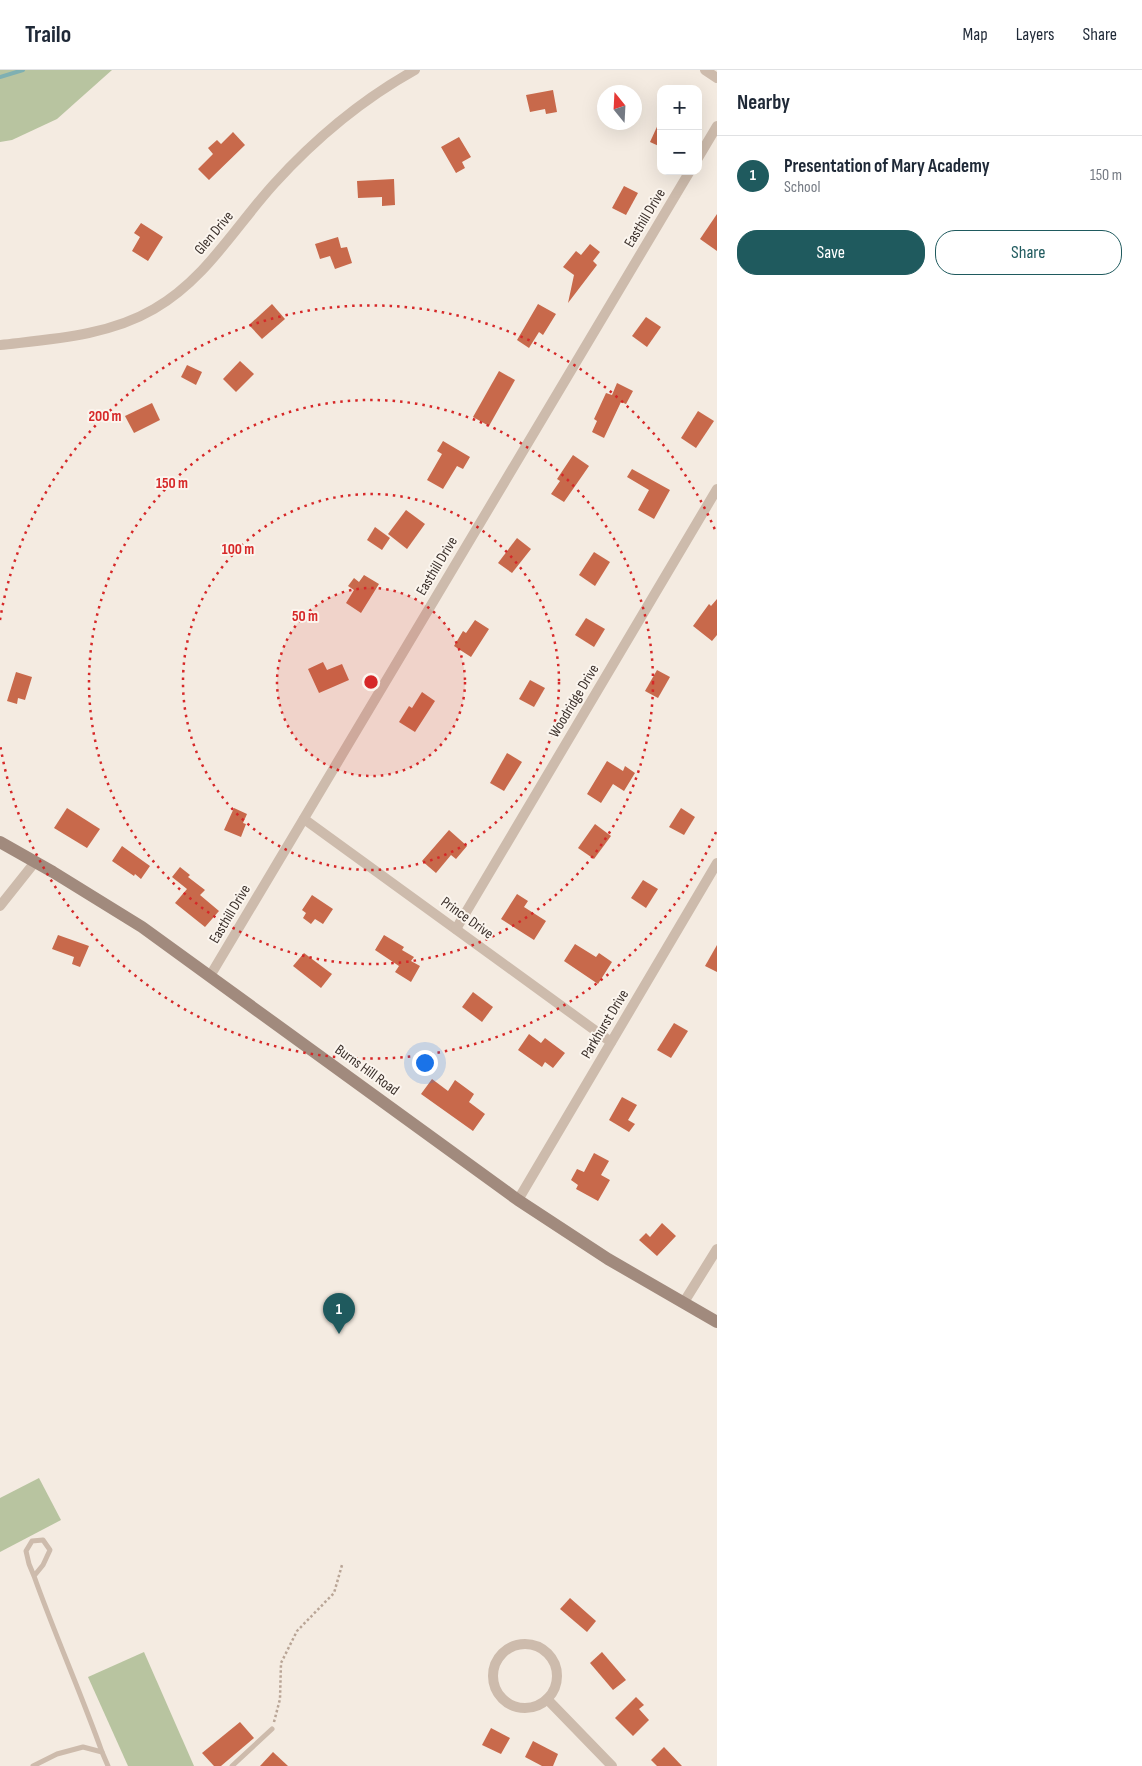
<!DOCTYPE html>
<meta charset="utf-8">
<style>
body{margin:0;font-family:"Sofia Sans Condensed",sans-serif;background:#f2f2f3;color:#1f2937}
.controls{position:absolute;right:15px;top:15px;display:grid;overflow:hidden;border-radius:10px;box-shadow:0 5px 20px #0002}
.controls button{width:45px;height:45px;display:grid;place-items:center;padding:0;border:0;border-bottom:1px solid #e0e1e3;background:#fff;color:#1f2937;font:25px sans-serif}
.compass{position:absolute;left:597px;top:15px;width:45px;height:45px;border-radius:50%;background:#fff;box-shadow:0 5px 20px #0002;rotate:342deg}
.you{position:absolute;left:424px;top:992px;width:18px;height:18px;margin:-12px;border:4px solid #fff;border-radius:50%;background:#1a73e8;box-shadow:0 0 0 8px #1a73e833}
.badge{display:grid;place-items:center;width:32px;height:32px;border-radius:50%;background:#1f5a5e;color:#fff;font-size:16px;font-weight:700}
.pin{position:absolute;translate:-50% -41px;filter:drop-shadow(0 1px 2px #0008)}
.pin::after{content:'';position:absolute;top:26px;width:18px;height:15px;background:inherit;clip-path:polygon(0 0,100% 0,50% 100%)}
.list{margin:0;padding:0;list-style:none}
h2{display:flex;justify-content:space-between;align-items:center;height:65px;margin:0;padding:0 20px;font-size:21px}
h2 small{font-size:16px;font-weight:400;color:#747a83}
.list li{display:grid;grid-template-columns:32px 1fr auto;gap:15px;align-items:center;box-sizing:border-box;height:80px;padding:0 20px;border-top:1px solid #e0e1e3}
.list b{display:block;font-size:19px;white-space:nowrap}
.list p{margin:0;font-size:16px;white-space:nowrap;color:#747a83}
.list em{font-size:16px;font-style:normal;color:#747a83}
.actions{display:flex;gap:10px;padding:15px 20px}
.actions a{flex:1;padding:11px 0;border:1px solid #1f5a5e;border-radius:20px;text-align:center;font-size:18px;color:#1f5a5e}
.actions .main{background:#1f5a5e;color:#fff}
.map{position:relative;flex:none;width:717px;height:1696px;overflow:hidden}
header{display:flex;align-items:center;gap:30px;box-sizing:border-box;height:70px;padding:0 25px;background:#fff;border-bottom:1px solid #e0e1e3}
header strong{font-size:24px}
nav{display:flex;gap:28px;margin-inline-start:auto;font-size:18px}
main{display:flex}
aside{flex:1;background:#fff}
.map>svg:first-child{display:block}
.green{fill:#b8c4a0}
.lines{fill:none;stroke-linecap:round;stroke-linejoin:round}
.stream{stroke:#7fb0b2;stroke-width:4}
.building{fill:#c8694b}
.path{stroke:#b9a596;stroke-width:2.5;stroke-dasharray:2.5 2.5;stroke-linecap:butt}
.lane{stroke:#cdbbac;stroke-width:5}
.street{stroke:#cdbbac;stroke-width:10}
.secondary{stroke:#a18a7d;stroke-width:12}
.ring{fill:none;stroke:#d62828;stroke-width:2.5;stroke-dasharray:2.5 5}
.labels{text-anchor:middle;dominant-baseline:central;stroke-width:4;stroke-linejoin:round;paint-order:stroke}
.street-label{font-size:15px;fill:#3b302b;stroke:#fbf5ee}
.centre{fill:#d62828;stroke:#fbf5ee;stroke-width:2.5}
.ring-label{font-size:15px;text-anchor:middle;font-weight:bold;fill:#d62828;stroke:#fbf5ee;stroke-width:4;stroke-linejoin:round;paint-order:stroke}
</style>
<header>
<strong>Trailo</strong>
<nav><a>Map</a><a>Layers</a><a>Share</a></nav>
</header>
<main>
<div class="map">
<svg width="717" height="1696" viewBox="0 0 717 1696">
<rect width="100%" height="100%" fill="#f4ebe1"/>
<g class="green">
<path d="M0,0H112L57,49L12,70L0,72Z"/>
<path d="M39,1408L61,1450L0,1482V1428Z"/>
<path d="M144,1582L194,1696H128L88,1607Z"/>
</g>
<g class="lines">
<path class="stream" d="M0,7L23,0"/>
</g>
<g class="building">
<path d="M553,20L557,42L546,44L545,39L530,42L526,25Z"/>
<path d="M661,48V77L650,72Z"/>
<path d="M233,62L245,75L209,110L198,99L213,84L208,78L217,70L221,74Z"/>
<path d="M459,67L471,87L462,92L465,98L456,103L441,77Z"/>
<path d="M394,109L395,135L382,136V127L358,128L357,111Z"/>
<path d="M624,116L638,123L626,145L612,138Z"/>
<path d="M717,144V181L700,169Z"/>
<path d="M141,153L163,167L148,191L132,181L140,167L134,163Z"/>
<path d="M338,167L341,178L347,177L352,193L335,199L330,186L320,189L315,174Z"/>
<path d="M590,174L600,182L593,191L597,195L568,233L574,205L563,197L576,181L581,185Z"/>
<path d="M272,234L285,249L262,269L249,255Z"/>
<path d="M538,234L556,244L543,265L539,262L529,278L517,270Z"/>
<path d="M646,247L661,257L647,277L632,266Z"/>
<path d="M240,291L254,304L236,322L223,309Z"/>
<path d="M187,295L202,302L196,315L181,307Z"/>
<path d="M499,301L515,310L489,356L473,347Z"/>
<path d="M617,313L633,321L626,334L621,332L604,368L592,362L597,351L594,349L606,323L612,325Z"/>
<path d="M152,333L160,350L134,363L125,346Z"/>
<path d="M698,341L714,351L696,378L681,368Z"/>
<path d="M443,371L470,387L463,399L457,396L443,419L427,410L442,384L437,381Z"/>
<path d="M573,385L589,396L564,432L551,424L560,411L557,409Z"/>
<path d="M632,399L670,420L654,449L638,440L649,420L627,407Z"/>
<path d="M406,440L425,454L407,479L388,464Z"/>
<path d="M375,457L390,468L382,480L367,470Z"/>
<path d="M517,468L531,479L512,503L498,493Z"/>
<path d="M594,482L610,492L595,516L579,505Z"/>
<path d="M364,505L379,514L361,543L346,533L354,520L348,516L354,508L359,512Z"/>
<path d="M717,529V565L712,571L693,556L709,534L711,536Z"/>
<path d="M586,548L605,559L594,577L575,565Z"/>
<path d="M475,550L489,559L471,587L454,576L463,561L466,563Z"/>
<path d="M323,592L327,600L342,594L349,610L319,623L308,599Z"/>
<path d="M657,600L670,607L658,628L645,621Z"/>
<path d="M16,602L32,607L25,630L18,628L17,634L7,631Z"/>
<path d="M530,610L545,618L534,637L519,629Z"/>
<path d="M422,622L435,631L415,662L399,652L409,636L412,638Z"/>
<path d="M507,683L522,692L504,721L490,713Z"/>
<path d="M607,691L623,701L625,696L635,703L624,721L613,714L601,733L587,724Z"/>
<path d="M67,738L100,759L87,778L54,758Z"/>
<path d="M234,738L247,744L243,753L246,754L241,767L224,760Z"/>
<path d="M681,738L695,747L684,765L669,757Z"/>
<path d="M595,754L611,766L594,789L578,778Z"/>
<path d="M449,760L467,776L456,789L451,785L436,803L422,791Z"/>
<path d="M122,776L150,796L141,809L135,804L134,806L112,791Z"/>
<path d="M180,797L190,805L188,807L205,820L200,825L219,841L205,857L175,833L187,819L172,807Z"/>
<path d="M643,810L658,819L646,838L631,828Z"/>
<path d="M517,824L528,831L524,837L546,851L534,870L501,849Z"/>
<path d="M312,825L333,839L323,854L315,849L311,854L303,848L306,843L302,840Z"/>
<path d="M58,865L89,876L80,897L72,894L74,887L52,879Z"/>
<path d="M384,865L404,877L402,880L414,887L411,891L420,896L411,912L395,902L399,896L375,880Z"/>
<path d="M575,874L596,887L599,883L612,892L598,914L564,891Z"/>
<path d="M717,875V902L705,896Z"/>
<path d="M304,883L332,904L321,918L293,896Z"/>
<path d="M473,922L493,937L482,952L462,937Z"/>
<path d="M674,953L688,961L671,988L657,980Z"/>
<path d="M529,964L541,973L545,968L565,983L553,998L545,992L542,997L518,980Z"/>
<path d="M432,1009L448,1021L455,1010L474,1024L469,1032L485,1044L473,1061L421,1024Z"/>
<path d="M622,1027L637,1035L628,1050L635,1054L629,1062L609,1050Z"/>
<path d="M594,1083L609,1091L601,1105L610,1110L598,1131L576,1119L578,1115L571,1110L577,1099L584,1102Z"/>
<path d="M662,1153L676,1166L657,1186L639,1170L646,1163L650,1167Z"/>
<path d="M570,1528L596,1551L587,1562L560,1539Z"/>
<path d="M602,1582L626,1610L613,1620L590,1593Z"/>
<path d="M636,1627L644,1635L639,1639L649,1650L633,1666L615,1648Z"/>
<path d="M240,1652L254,1668L221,1696H214L202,1683Z"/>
<path d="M491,1658L510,1668L501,1684L482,1675Z"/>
<path d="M533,1671L558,1684L553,1696H542L525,1687Z"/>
<path d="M664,1677L682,1696H657L651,1690Z"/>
<path d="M273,1682L288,1696H260Z"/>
</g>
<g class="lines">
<path class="path" d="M274,1652L280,1629L281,1593L297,1561L334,1523L342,1495"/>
<g class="lane">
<path d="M34,1506L29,1494L26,1481L32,1471L43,1470L50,1480L43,1495L34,1506C55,1565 81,1623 102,1682"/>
<path d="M33,1696L57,1684L83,1677L102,1682L108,1696"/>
<path d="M232,1696L272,1659"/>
</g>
<g class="street">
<path d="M705,0L717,8"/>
<path d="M698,88L717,56"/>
<path d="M0,275C52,269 108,266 154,239C206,209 235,157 274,114C314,70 363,29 415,0"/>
<path d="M304,749L611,972"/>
<path d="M0,836L35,792"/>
<path d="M456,859L717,419"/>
<path d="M210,906L690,101"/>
<path d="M518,1130L717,793"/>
<path d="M684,1232L717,1179"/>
<circle cx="525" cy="1606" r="32"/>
<path d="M547,1629L612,1696"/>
</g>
<path class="secondary" d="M0,772L53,802L142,857L518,1130L608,1189L717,1252"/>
</g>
<circle cx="371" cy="612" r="94" fill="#d62828" fill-opacity=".12"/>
<g class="ring">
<circle cx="371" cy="612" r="94"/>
<circle cx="371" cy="612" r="188"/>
<circle cx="371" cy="612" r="282"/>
<path d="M716 762A376 376 0 0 1 0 674M0 550A376 376 0 0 1 716 462"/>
</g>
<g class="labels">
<g class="street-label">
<text transform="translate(645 148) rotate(-59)">Easthill Drive</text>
<text transform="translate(214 163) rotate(-50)">Glen Drive</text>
<text transform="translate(437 496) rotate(-59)">Easthill Drive</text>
<text transform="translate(574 631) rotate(-59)">Woodridge Drive</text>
<text transform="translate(230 844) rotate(-59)">Easthill Drive</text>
<text transform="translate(467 848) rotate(36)">Prince Drive</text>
<text transform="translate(605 954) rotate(-59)">Parkhurst Drive</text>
<text transform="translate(367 1000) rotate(36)">Burns Hill Road</text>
</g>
</g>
<circle cx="371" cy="612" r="8" class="centre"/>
<g class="ring-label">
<text x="105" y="351">200 m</text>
<text x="172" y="418">150 m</text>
<text x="238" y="484">100 m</text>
<text x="305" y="551">50 m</text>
</g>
</svg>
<div class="controls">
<button>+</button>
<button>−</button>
</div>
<svg class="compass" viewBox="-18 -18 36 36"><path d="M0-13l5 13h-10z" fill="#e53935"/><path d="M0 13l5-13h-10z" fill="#747a83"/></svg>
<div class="you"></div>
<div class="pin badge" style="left:339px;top:1264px">1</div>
</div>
<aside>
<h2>Nearby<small></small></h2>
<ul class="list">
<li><span class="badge">1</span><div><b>Presentation of Mary Academy</b><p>School</p></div><em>150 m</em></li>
</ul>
<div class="actions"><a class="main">Save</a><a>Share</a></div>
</aside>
</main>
